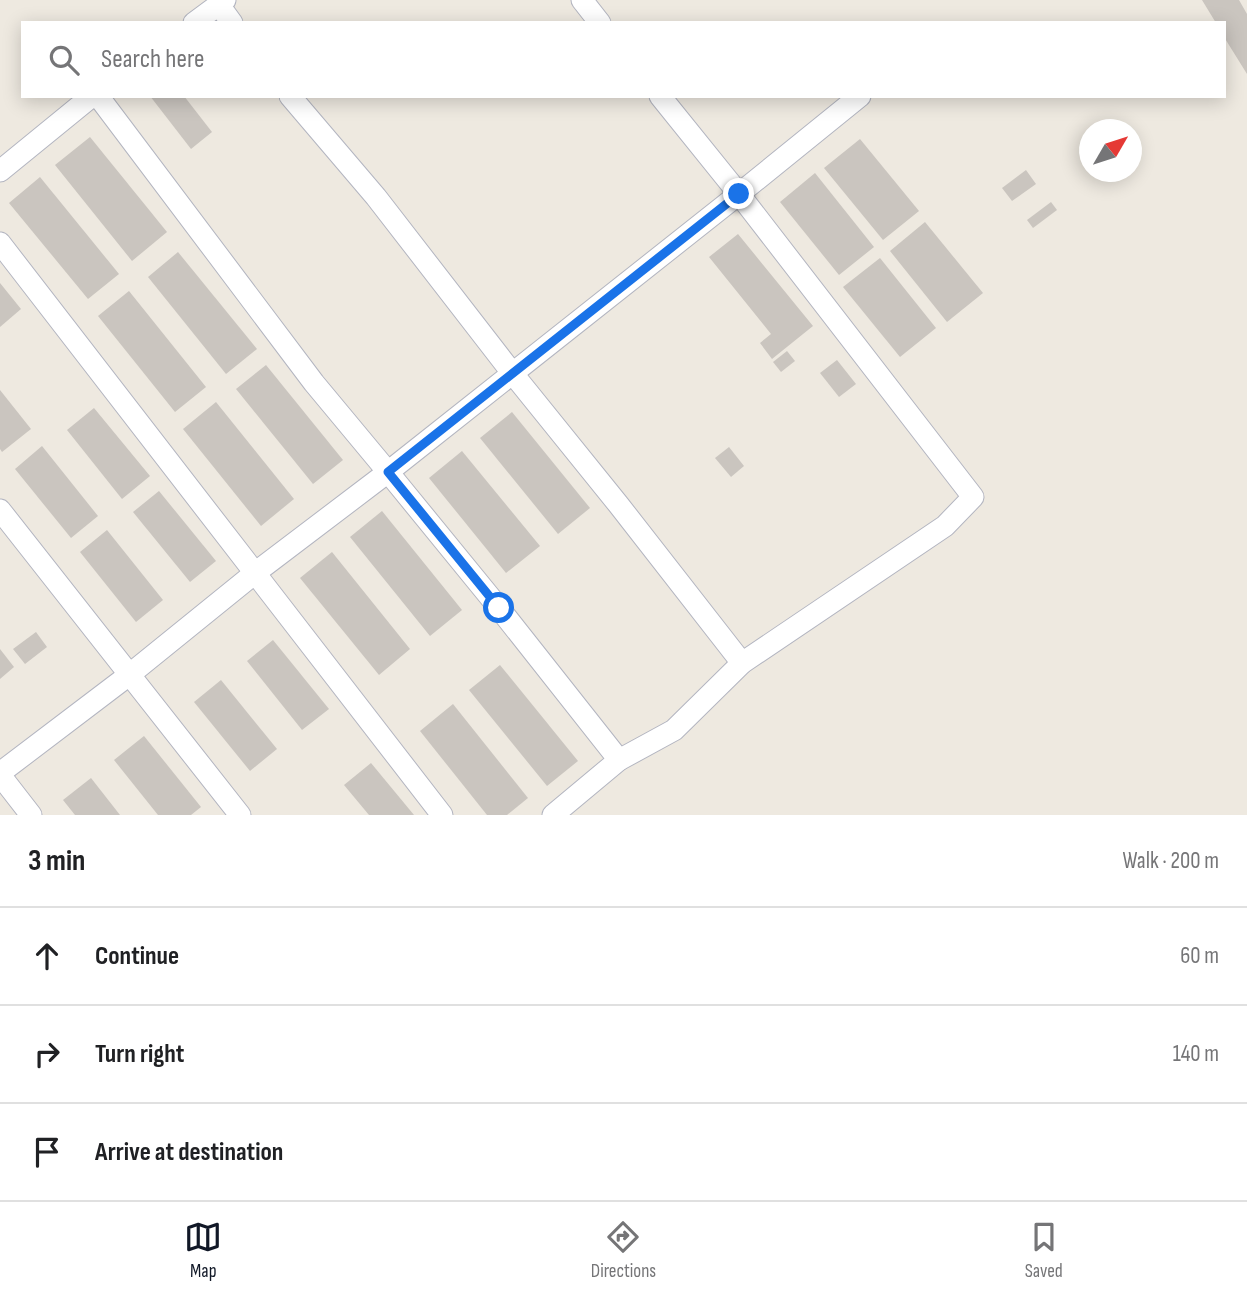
<!DOCTYPE html>
<meta charset="utf-8">
<style>
body{margin:0;font-family:"Sofia Sans Condensed",sans-serif;background:#f2f2f2;color:#202124}
.compass{position:absolute;left:1079px;top:119px;width:63px;height:63px;border-radius:50%;background:#fff;box-shadow:0 4px 18px #0003;rotate:51deg}
.stop{position:absolute;width:21px;height:21px;margin:-16px;border:5px solid #1a73e8;border-radius:50%;background:#fff}
.stop.end{background:#1a73e8;border-color:#fff;box-shadow:0 2px 7px #0008}
.list{margin:0;padding:0;list-style:none}
h2{display:flex;justify-content:space-between;align-items:center;height:91px;margin:0;padding:0 28px;font-size:30px}
h2 small{font-size:23px;font-weight:400;color:#757577}
.list li{display:grid;grid-template-columns:46px 1fr auto;gap:21px;align-items:center;box-sizing:border-box;height:98px;padding:0 28px;border-top:2px solid #e0e0e0}
.list b{display:block;font-size:26px;white-space:nowrap}
.list em{font-size:23px;font-style:normal;color:#757577}
.icon{flex:none;width:38px;height:38px;fill:none;stroke:currentColor;stroke-width:2;stroke-linecap:round;stroke-linejoin:round}
.map{position:relative;flex:none;width:1247px;height:815px;overflow:hidden}
.search{position:absolute;background:#fff;box-shadow:0 4px 18px #0003;left:21px;right:21px;top:21px;height:77px;display:flex;align-items:center;gap:18px;box-sizing:border-box;padding:0 24px;border-radius:0px;color:#757577;font-size:26px}
.sheet{height:385px;background:#fff}
nav{display:flex;justify-content:space-around;align-items:center;box-sizing:border-box;height:98px;border-top:2px solid #e0e0e0;background:#fff;font-size:19px;color:#757577}
nav a{display:grid;justify-items:center;gap:4px}
nav .on{color:#111827}
.map>svg:first-child{display:block}
.building{fill:#cac5bf}
.lines{fill:none;stroke-linecap:round;stroke-linejoin:round}
.street-casing{stroke:#b3b5c0;stroke-width:23}
.street{stroke:#fff;stroke-width:21}
.route{stroke:#1a73e8;stroke-width:9}
</style>
<div class="map">
<svg width="1247" height="815" viewBox="0 0 1247 815">
<rect width="100%" height="100%" fill="#eee9e0"/>
<g class="building">
<path d="M1202,0H1239L1247,14V74L1224,37V23H1216Z"/>
<path d="M150,96H184L212,132L191,149Z"/>
<path d="M90,137L167,232L132,261L55,165Z"/>
<path d="M860,139L919,211L883,240L824,168Z"/>
<path d="M1026,170L1036,184L1012,201L1002,188Z"/>
<path d="M815,173L874,247L839,275L780,202Z"/>
<path d="M40,177L119,274L88,299L9,203Z"/>
<path d="M1051,202L1057,210L1033,228L1027,220Z"/>
<path d="M925,222L983,293L947,322L890,251Z"/>
<path d="M738,234L813,326L772,359L760,343L771,334L709,257Z"/>
<path d="M178,252L257,349L226,374L148,277Z"/>
<path d="M880,258L936,328L900,357L843,287Z"/>
<path d="M0,283L21,309L0,327Z"/>
<path d="M129,291L206,387L175,412L98,316Z"/>
<path d="M787,351L795,361L781,372L773,362Z"/>
<path d="M837,360L856,384L839,397L820,373Z"/>
<path d="M266,365L343,460L313,484L236,389Z"/>
<path d="M0,390L31,429L2,452L0,449Z"/>
<path d="M216,402L294,499L261,526L183,429Z"/>
<path d="M94,408L150,476L122,499L67,430Z"/>
<path d="M512,412L590,508L558,534L480,438Z"/>
<path d="M42,446L98,516L71,538L15,469Z"/>
<path d="M729,447L744,466L731,477L715,458Z"/>
<path d="M462,451L540,546L506,573L429,478Z"/>
<path d="M159,491L216,561L190,582L133,512Z"/>
<path d="M382,511L462,610L430,636L350,537Z"/>
<path d="M107,530L163,600L136,622L80,552Z"/>
<path d="M332,552L410,649L379,675L300,578Z"/>
<path d="M36,632L47,647L25,664L13,649Z"/>
<path d="M273,640L329,709L302,730L247,661Z"/>
<path d="M0,649L14,667L0,679Z"/>
<path d="M500,665L578,761L547,786L469,690Z"/>
<path d="M221,680L277,749L250,771L194,702Z"/>
<path d="M453,704L528,798L507,815H487L420,731Z"/>
<path d="M144,736L201,807L191,815H158L114,760Z"/>
<path d="M371,763L414,815H369L344,785Z"/>
<path d="M91,778L120,815H75L63,800Z"/>
</g>
<g class="lines">
<defs>
<g id="street">
<path d="M582,0L600,23"/>
<path d="M219,5L232,23"/>
<path d="M194,23L225,0"/>
<path d="M98,96L314,383L388,472L499,608L619,760"/>
<path d="M290,96L376,197L513,374L618,504L742,663"/>
<path d="M0,171L92,96"/>
<path d="M0,243L442,815"/>
<path d="M0,510L240,815"/>
<path d="M0,773L129,675L255,573L388,472L739,194L860,96"/>
<path d="M0,775L31,815"/>
<path d="M553,815L619,760L674,730L742,663L945,526L973,497L739,194L660,96"/>
</g>
</defs>
<use href="#street" class="street-casing"/>
<use href="#street" class="street"/>
</g>
<g class="lines">
<path class="route" d="M499,608L388,472L739,194"/>
</g>
</svg>
<svg class="compass" viewBox="-18 -18 36 36"><path d="M0-13l5 13h-10z" fill="#e53935"/><path d="M0 13l5-13h-10z" fill="#757577"/></svg>
<div class="stop" style="left:499px;top:608px"></div>
<div class="stop end" style="left:739px;top:194px"></div>
<div class="search"><svg class="icon" aria-label="search" viewBox="0 0 24 24"><circle cx="10" cy="10" r="6"/><path d="M15 15l6 6"/></svg>Search here</div>
</div>
<section class="sheet">
<h2>3 min<small>Walk · 200 m</small></h2>
<ul class="list">
<li><svg class="icon" aria-label="ahead" viewBox="0 0 24 24"><path d="M12 20V5M6 11l6-6 6 6"/></svg><div><b>Continue</b></div><em>60 m</em></li>
<li><svg class="icon" aria-label="right" viewBox="0 0 24 24"><path d="M7 20v-9h11M14 6l5 5-5 5"/></svg><div><b>Turn right</b></div><em>140 m</em></li>
<li><svg class="icon" aria-label="arrive" viewBox="0 0 24 24"><path d="M6 21V4h12l-3 4 3 4H6"/></svg><div><b>Arrive at destination</b></div></li>
</ul>
</section>
<nav>
<a class="on"><svg class="icon" aria-label="map" viewBox="0 0 24 24"><path d="M3 6l6-2 6 2 6-2v14l-6 2-6-2-6 2zM9 4v14M15 6v14"/></svg>Map</a>
<a><svg class="icon" aria-label="directions" viewBox="0 0 24 24"><path d="M12 3l9 9-9 9-9-9zM9 14v-3h6M13 9l2 2-2 2"/></svg>Directions</a>
<a><svg class="icon" aria-label="saved" viewBox="0 0 24 24"><path d="M7 4h10v16l-5-4-5 4z"/></svg>Saved</a>
</nav>
